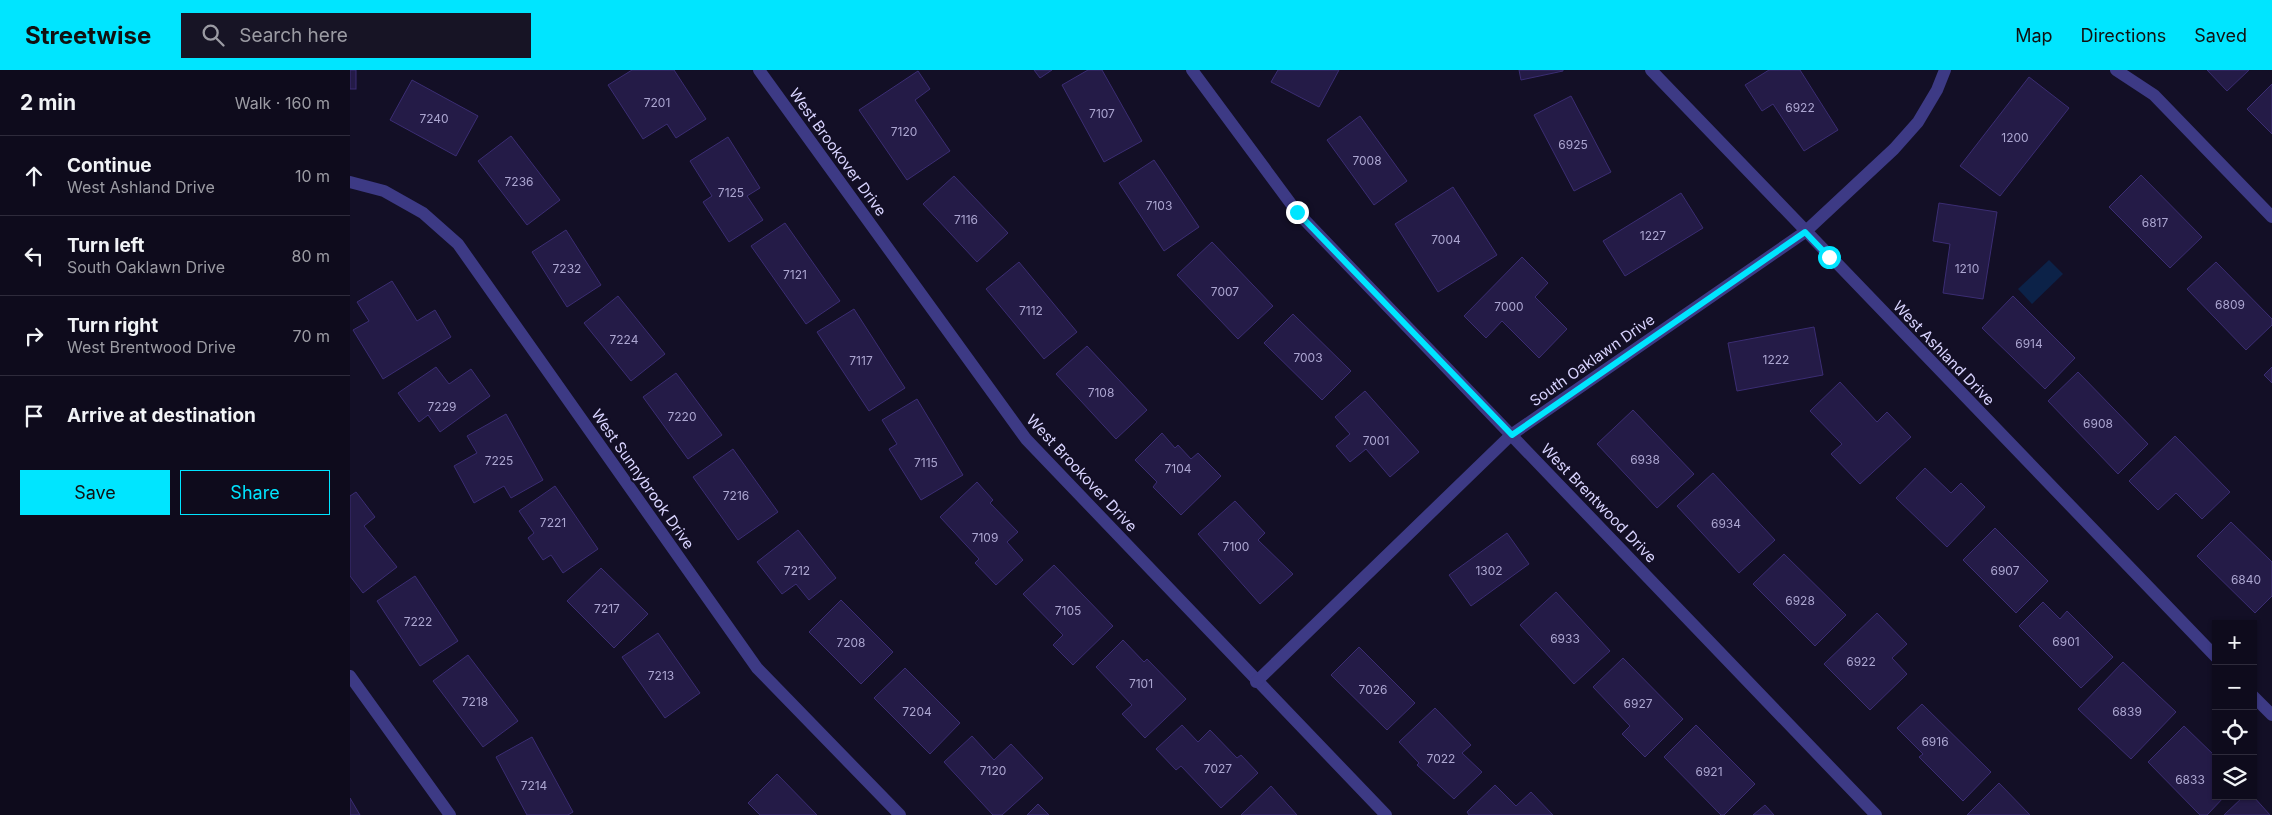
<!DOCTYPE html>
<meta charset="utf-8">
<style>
body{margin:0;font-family:Inter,sans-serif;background:#171425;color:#f1f3f6}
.controls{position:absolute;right:15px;bottom:15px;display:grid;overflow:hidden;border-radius:0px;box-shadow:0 1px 4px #0004}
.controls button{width:45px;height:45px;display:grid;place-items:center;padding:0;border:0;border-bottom:1px solid #2e2b3b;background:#0e0b1c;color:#f1f3f6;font:25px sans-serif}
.stop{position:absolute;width:15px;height:15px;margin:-11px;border:4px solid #00e5ff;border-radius:50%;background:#fff}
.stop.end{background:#00e5ff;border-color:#fff;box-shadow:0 1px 5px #0008}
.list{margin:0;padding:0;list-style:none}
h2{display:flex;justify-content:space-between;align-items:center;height:65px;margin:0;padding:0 20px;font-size:21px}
h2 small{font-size:16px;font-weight:400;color:#9b9ba3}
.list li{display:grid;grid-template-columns:32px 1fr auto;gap:15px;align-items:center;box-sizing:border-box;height:80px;padding:0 20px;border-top:1px solid #2e2b3b}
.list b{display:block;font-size:19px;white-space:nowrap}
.list p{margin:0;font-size:16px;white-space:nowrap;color:#9b9ba3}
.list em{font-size:16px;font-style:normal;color:#9b9ba3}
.actions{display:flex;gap:10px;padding:15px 20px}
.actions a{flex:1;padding:11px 0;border:1px solid #00e5ff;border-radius:0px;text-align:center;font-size:18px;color:#00e5ff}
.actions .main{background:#00e5ff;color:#111}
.icon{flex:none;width:28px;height:28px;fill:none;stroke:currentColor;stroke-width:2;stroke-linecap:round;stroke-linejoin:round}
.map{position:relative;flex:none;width:1922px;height:745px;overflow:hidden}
header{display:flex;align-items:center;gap:30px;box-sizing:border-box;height:70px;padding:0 25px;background:#00e5ff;color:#111}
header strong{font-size:24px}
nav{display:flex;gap:28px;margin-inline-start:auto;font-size:18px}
.search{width:350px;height:45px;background:#171425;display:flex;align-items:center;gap:12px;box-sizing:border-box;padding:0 18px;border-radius:0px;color:#9b9ba3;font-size:19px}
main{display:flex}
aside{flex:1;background:#0e0b1c}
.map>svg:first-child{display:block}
.water{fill:#0c2248}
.building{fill:#241b47;stroke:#3b2d73}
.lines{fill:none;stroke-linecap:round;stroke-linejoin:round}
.street{stroke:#3d3a85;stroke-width:12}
.route{stroke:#00e5ff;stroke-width:6}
.labels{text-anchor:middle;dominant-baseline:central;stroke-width:4.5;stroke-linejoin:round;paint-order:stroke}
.number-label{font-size:12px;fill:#aca6d1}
.street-label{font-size:15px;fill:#d9d4ff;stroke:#130f26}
</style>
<header>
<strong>Streetwise</strong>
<div class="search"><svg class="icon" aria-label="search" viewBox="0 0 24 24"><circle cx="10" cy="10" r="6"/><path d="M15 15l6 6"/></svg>Search here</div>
<nav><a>Map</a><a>Directions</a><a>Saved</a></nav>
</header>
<main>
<aside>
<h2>2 min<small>Walk · 160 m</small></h2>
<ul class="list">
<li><svg class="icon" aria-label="ahead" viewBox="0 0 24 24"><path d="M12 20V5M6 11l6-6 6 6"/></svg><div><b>Continue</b><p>West Ashland Drive</p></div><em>10 m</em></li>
<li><svg class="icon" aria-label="left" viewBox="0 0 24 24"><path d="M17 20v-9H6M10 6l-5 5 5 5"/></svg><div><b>Turn left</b><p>South Oaklawn Drive</p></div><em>80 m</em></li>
<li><svg class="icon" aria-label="right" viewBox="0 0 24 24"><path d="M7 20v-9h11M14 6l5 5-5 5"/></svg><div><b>Turn right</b><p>West Brentwood Drive</p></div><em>70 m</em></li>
<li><svg class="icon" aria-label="arrive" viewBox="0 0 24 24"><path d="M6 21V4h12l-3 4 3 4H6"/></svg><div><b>Arrive at destination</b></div></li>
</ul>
<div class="actions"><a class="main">Save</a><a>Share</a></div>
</aside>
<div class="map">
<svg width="1922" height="745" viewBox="0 0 1922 745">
<rect width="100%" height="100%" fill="#130f26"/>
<path class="water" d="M1699,190L1713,204L1682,234L1668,219Z"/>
<g class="building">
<rect x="0" y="0" width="6" height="19"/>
<path d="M282,0H324L356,49L326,68L317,54L293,69L258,15Z"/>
<path d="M684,0H702L690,8Z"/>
<path d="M738,0H752L792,71L754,92L712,15Z"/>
<path d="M928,0H989L969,37L921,12Z"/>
<path d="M1169,0H1213V1L1171,10Z"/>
<path d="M1419,0H1450L1488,60L1454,81L1423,34L1412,41L1395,15Z"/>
<path d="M1857,0H1899L1877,21Z"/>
<path d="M568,1L580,19L565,30L600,81L557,110L509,40Z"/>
<path d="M1679,7L1719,38L1650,126L1610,96Z"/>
<path d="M62,10L128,46L106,86L40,50Z"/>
<path d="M1922,14V64L1897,39Z"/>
<path d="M1221,26L1261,102L1224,121L1184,45Z"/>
<path d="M1010,46L1057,111L1024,135L977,70Z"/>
<path d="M161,66L210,130L177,155L128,91Z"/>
<path d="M378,67L410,118L397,126L413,150L379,172L353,132L362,126L340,91Z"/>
<path d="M804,90L849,157L814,181L769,113Z"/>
<path d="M1791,105L1852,167L1820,198L1759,137Z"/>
<path d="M604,106L658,163L627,192L573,134Z"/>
<path d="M1103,117L1147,185L1088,222L1045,154Z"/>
<path d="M1331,123L1353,158L1275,206L1253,171Z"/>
<path d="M1589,133L1647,142L1633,229L1593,223L1600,174L1583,171Z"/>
<path d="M435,153L490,231L456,254L401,176Z"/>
<path d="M216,160L251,215L217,237L182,182Z"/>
<path d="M862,172L923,236L888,269L827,205Z"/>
<path d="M1172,187L1198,213L1185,227L1217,259L1189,288L1152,251L1136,268L1114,246Z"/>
<path d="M669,192L727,262L694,289L636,219Z"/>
<path d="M1866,192L1922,249V255L1896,280L1837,219Z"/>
<path d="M42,211L67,251L85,240L101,267L33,309L3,260L19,251L7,232Z"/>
<path d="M268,226L315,284L281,311L234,253Z"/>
<path d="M1663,226L1725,288L1695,319L1632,258Z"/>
<path d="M504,239L555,318L519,341L467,262Z"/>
<path d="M943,244L1001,301L972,330L914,273Z"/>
<path d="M1464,257L1473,305L1387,321L1378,273Z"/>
<path d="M737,276L797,340L766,369L706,304Z"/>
<path d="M86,297L99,314L121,299L140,326L90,362L78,345L69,352L48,323Z"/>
<path d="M1922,297V313L1914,305Z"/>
<path d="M1728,302L1798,374L1768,404L1698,331Z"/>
<path d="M326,303L372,365L338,389L293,327Z"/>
<path d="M1490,312L1527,352L1537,342L1561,367L1510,414L1481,384L1492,374L1460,341Z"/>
<path d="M1015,321L1069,382L1040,407L1016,379L1000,392L986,376L1000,364L985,347Z"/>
<path d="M567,329L613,405L571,430L539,379L547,374L532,350Z"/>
<path d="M1283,340L1344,404L1307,438L1247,374Z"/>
<path d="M156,344L193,410L161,428L154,416L124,433L104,396L127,383L117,366Z"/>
<path d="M812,363L825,378L828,375L841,389L848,383L871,406L831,445L803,417L807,412L785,390Z"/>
<path d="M1825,366L1880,422L1852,449L1826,423L1808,440L1779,411Z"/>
<path d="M383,379L428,442L388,470L343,407Z"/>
<path d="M1575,398L1601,423L1611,413L1635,437L1597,477L1546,428Z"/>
<path d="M1363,403L1425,470L1389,503L1327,436Z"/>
<path d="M627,412L643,430L640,433L668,462L657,472L673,490L646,515L625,493L629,489L590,447Z"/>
<path d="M205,416L248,479L213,503L201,485L193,490L178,468L184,463L169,441Z"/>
<path d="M6,422L25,447L14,456L47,497L13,523L0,506V426Z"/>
<path d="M885,431L915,463L908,470L943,504L910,534L848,464Z"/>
<path d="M1881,452L1922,492V526L1905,543L1847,486Z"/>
<path d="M1645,458L1698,511L1666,543L1613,490Z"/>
<path d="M448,460L486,508L459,530L446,514L432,524L407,492Z"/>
<path d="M1157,463L1179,494L1121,536L1099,505Z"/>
<path d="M1434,484L1496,545L1465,576L1403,514Z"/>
<path d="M704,495L763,556L723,595L703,575L713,565L673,524Z"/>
<path d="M251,498L298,544L264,578L217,531Z"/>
<path d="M65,506L108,571L70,596L27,531Z"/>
<path d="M1206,522L1260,581L1224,614L1170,555Z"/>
<path d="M491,530L543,582L511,614L459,562Z"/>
<path d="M1693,532L1710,549L1717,541L1763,587L1731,618L1669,556Z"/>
<path d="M1527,543L1557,574L1542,588L1557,604L1520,640L1474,594Z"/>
<path d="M308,563L350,623L315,648L272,587Z"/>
<path d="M773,570L794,592L797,589L836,629L795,668L772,644L782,635L746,597Z"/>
<path d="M1009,577L1065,633L1037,660L981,605Z"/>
<path d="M118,585L168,651L133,677L83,611Z"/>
<path d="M1273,588L1333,649L1295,687L1272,664L1280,656L1243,617Z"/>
<path d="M1773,592L1826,642L1781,689L1728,639Z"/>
<path d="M555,598L610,653L580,684L524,628Z"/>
<path d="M1572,634L1641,702L1613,731L1569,687L1573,684L1547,658Z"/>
<path d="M1085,638L1121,675L1112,683L1132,702L1104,729L1067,695L1069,693L1049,672Z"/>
<path d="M832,655L848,672L860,660L887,688L891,685L908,703L871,738L831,696L826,700L806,679Z"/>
<path d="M1346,655L1405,714L1374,745H1371L1314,687Z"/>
<path d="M1834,656L1866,687V726H1875L1857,745H1850L1798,692Z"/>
<path d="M622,666L644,690L661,674L693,708L652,745H643L594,692Z"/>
<path d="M182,667L223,742L218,745H177L146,687Z"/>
<path d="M427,704L467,745H410L398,733Z"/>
<path d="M1649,713L1680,745H1617Z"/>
<path d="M1145,715L1166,736L1181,722L1203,745H1119L1117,742Z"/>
<path d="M921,716L947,745H891Z"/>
<path d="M1894,726H1903L1920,745H1874Z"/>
<path d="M0,728L10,745H0Z"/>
<path d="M688,734L699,745H677Z"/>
<path d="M1415,735L1424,745H1403Z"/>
</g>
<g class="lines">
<g class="street">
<path d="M409,0L676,369L1036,745"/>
<path d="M842,0L947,142L1526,745"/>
<path d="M1301,0L1866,587"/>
<path d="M1766,0L1804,25L1922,147"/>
<path d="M0,112L34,121L73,143L108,174L407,598L550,745"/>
<path d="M0,606L100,745"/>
<path d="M906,612L1161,365L1455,162L1544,79L1568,52L1587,20L1595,0"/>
<path d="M1903,626L1922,645"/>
</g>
</g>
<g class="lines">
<path class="route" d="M947,142L1162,365L1455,162L1479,187"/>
</g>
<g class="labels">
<g class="number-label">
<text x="307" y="32">7201</text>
<text x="1450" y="37">6922</text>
<text x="752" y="43">7107</text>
<text x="84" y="48">7240</text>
<text x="554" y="61">7120</text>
<text x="1665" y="67">1200</text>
<text x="1223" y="74">6925</text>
<text x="1017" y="90">7008</text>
<text x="169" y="111">7236</text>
<text x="381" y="122">7125</text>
<text x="809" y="135">7103</text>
<text x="616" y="149">7116</text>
<text x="1805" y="152">6817</text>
<text x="1303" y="165">1227</text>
<text x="1096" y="169">7004</text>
<text x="217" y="198">7232</text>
<text x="1617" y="198">1210</text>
<text x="445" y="204">7121</text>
<text x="875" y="221">7007</text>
<text x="1880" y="234">6809</text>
<text x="1159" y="236">7000</text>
<text x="681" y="240">7112</text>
<text x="274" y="269">7224</text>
<text x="1679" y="273">6914</text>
<text x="958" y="287">7003</text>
<text x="1426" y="289">1222</text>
<text x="511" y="290">7117</text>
<text x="751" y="322">7108</text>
<text x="92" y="336">7229</text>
<text x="332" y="346">7220</text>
<text x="1748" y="353">6908</text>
<text x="1026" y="370">7001</text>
<text x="1295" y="389">6938</text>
<text x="149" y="390">7225</text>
<text x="576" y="392">7115</text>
<text x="828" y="398">7104</text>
<text x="386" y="425">7216</text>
<text x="203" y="452">7221</text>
<text x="1376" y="453">6934</text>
<text x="635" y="467">7109</text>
<text x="886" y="476">7100</text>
<text x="447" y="500">7212</text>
<text x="1139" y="500">1302</text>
<text x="1655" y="500">6907</text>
<text x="1896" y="509">6840</text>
<text x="1450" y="530">6928</text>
<text x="257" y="538">7217</text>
<text x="718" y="540">7105</text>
<text x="68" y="551">7222</text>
<text x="1215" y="568">6933</text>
<text x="1716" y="571">6901</text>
<text x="501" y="572">7208</text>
<text x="1511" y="591">6922</text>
<text x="311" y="605">7213</text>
<text x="791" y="613">7101</text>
<text x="1023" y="619">7026</text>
<text x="125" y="631">7218</text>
<text x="1288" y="633">6927</text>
<text x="567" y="641">7204</text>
<text x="1777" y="641">6839</text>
<text x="1585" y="671">6916</text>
<text x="1091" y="688">7022</text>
<text x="868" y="698">7027</text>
<text x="643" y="700">7120</text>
<text x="1359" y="701">6921</text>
<text x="1840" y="709">6833</text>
<text x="184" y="715">7214</text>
</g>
<g class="street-label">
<text transform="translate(488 82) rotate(54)">West Brookover Drive</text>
<text transform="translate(1594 283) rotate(46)">West Ashland Drive</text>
<text transform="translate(1242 290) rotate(-35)">South Oaklawn Drive</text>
<text transform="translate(732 403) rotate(47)">West Brookover Drive</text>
<text transform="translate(293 409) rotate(55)">West Sunnybrook Drive</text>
<text transform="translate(1249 433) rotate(46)">West Brentwood Drive</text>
</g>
</g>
</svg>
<div class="controls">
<button>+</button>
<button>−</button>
<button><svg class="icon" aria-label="locate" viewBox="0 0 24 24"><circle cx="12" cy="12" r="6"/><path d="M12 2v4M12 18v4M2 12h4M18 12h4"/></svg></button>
<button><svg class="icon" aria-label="layers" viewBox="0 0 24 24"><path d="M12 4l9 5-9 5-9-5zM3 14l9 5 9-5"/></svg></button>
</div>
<div class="stop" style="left:1479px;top:187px"></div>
<div class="stop end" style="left:947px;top:142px"></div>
</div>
</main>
